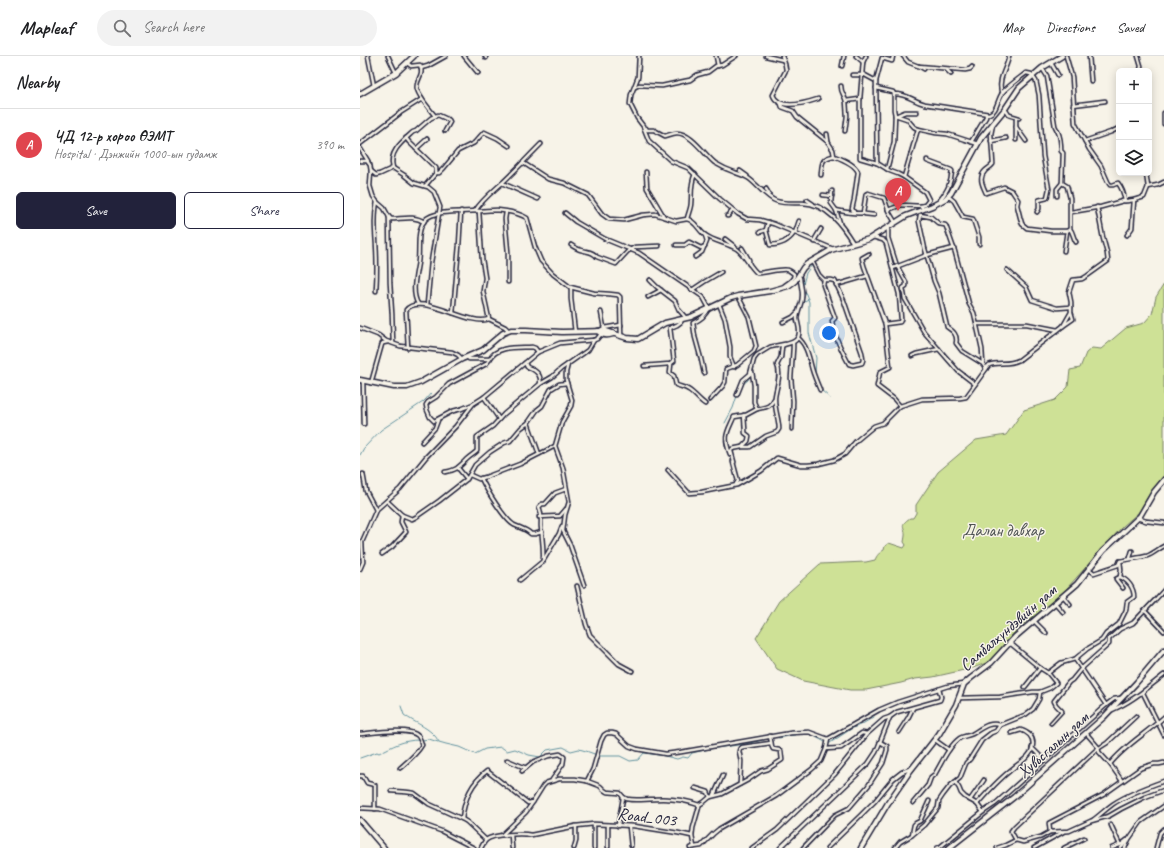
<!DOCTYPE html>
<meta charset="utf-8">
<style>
body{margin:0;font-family:Caveat,sans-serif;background:#f2f2f2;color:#202124}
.controls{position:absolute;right:12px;top:12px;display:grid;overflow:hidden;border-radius:6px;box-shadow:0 2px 10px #0003}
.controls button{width:36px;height:36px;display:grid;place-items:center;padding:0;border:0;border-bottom:1px solid #e0e0e0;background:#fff;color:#202124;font:20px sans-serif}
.you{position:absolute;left:469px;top:277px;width:14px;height:14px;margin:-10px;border:3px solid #fff;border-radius:50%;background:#1a73e8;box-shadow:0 0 0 6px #1a73e833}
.badge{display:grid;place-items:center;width:26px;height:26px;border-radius:50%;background:#22223b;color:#fff;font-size:13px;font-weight:700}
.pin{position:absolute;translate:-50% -33px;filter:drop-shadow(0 1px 2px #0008)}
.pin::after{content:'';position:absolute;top:21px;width:14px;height:12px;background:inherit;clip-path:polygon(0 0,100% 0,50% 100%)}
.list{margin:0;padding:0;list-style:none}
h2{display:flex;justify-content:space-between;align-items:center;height:52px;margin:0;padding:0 16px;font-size:17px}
h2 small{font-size:13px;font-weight:400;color:#757577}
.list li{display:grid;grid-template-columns:26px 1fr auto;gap:12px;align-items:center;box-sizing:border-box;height:72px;padding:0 16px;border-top:1px solid #e0e0e0}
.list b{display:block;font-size:15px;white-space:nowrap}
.list p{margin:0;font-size:13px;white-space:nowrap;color:#757577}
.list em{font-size:13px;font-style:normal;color:#757577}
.actions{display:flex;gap:8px;padding:12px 16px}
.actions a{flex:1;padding:9px 0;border:1px solid #22223b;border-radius:6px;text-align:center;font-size:14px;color:#22223b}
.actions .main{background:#22223b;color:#fff}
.icon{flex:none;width:22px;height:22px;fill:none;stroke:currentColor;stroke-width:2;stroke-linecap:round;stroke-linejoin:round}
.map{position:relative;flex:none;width:804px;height:792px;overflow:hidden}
header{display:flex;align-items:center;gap:24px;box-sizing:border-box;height:56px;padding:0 20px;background:#fff;border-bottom:1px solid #e0e0e0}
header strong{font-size:19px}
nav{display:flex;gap:22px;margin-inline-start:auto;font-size:14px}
.search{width:280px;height:36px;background:#f2f2f2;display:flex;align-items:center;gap:10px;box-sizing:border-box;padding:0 14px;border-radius:22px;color:#757577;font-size:15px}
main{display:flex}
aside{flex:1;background:#fff}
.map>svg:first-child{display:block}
.green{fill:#cee196;stroke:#788268}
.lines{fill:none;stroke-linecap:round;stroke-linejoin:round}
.stream{stroke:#61929f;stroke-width:1}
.street-casing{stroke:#22223b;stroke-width:5.5}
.secondary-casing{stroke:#22223b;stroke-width:7}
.street{stroke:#f7f3e8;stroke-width:2.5}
.secondary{stroke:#f7f3e8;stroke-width:4}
.labels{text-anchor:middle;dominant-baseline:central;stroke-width:3;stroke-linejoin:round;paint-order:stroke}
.park-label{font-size:17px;fill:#4d5252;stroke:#f7f3e8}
.street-label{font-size:17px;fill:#22223b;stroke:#f7f3e8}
</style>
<header>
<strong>Mapleaf</strong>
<div class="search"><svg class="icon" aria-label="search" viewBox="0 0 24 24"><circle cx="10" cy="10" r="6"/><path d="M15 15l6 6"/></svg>Search here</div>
<nav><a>Map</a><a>Directions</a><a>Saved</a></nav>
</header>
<main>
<aside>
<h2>Nearby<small></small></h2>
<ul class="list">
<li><span class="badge" style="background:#e0444e">A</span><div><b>ЧД 12-р хороо ӨЭМТ</b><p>Hospital · Дэнжийн 1000-ын гудамж</p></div><em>390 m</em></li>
</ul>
<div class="actions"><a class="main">Save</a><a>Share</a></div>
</aside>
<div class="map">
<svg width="804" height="792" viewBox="0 0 804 792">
<rect width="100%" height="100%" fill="#f7f3e8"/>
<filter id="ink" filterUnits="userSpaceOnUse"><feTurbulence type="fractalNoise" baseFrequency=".025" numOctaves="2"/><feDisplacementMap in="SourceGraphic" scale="8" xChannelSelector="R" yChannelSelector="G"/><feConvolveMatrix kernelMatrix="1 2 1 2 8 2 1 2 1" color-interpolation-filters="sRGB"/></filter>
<g filter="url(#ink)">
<path class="green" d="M804,228V419L790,437L779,456L762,471L699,541L661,570L649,582L629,606L613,612L573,621L555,623L541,627L506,634H490L443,625L417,613L396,582L419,545L460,508L506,506L515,504C517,499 519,497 524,494L525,490L529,487L544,492L546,489L544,486C544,484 545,482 545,480C546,470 538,470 550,462H553L556,457V449L578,416L616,384L646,379L664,354L695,344L708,331L710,314L720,312L726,297L732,292L741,293L766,272L784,267L792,258L796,241Z"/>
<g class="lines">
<g class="stream">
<path d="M452,209L446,217L442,232L446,238L449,246V277L456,302L455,318"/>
<path d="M442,247L448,243"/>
<path d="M394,306L399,299L410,293"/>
<path d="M383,328L388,324L390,320"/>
<path d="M460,333L470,342"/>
<path d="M365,367L373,352L377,340"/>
<path d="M0,399L4,392L21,374L63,346L66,343L71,337"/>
<path d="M41,650L44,659C56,668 72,672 79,686L86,688L99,691L115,698L125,693L141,691L147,695L155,693L169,699L180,701L187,694L203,691L211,695L219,693L226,695L240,700H260L270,705L278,704L284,697L305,700L317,703L323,701L328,702L332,697L349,693L385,688L416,681L419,682L439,678H450L454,680L465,686"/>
<path d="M62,684L69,683L78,686"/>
<path d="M470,687L491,673L504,667L514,661"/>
<path d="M0,702L17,696L19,697C33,690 43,684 59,684"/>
</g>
<defs>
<g id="street">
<path d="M8,0L14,30"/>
<path d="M28,0L36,17"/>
<path d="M104,0L118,17"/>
<path d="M125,0L126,2"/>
<path d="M279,0L278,21L271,39L270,48L277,62L283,70L289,85L311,105L328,112L360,143L378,158L387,163L400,164L414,168L473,193"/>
<path d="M356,0L358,10"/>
<path d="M406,0L423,4"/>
<path d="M422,0L425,8L426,14L413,39C419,55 446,47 458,43"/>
<path d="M496,0L503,6"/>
<path d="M506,0L503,6L500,43V102L517,107L530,115L538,118L544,121L565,136L569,144L565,149L561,150"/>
<path d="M543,0L548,6L558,10L605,14L610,13L612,11"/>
<path d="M706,0L712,21L715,67L729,93L741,110L748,126L750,129H753L758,127C762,132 764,138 765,145"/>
<path d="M729,0L731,25"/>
<path d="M778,0L781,10L780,15"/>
<path d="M47,7L51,10L60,9C65,19 55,24 57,33C60,43 69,52 75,60"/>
<path d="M691,7L698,19"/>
<path d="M482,10L484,0"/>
<path d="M559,10L564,13"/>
<path d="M61,12L68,10L86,0"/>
<path d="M682,12L687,20L695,70C696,72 697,74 698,76C701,82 701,89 701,95L703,97L702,127L707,130L710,142V173L707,175L704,195"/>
<path d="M586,13L591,18"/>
<path d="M503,18L516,25"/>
<path d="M492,19H503"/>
<path d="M481,30C481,37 484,38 486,45"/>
<path d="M275,31L279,29L302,30L325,25L330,24L337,19L348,16L356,10L362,9L376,0"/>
<path d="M516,32L533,36L534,38C549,38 552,45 565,48L629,58C638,55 637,43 643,36C647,31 661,21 666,17L671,18L676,25L679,39L683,100L689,133L687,142L679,144V153L677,156"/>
<path d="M643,36L641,35C638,22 647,12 649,0"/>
<path d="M421,48L422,51L433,55L437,61L468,86L473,94L474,100C482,103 495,108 498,116L494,144L492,153L494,156"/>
<path d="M713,49L745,45"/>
<path d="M645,53L649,59L659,62"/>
<path d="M804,57V68"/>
<path d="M535,59L547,63L554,71L558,73L576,77L587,78L618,88"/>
<path d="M538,59L545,56H557"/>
<path d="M633,68L631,78L633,108C630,112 628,112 625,115C618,122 623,130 626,137L644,131L652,135L658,144L657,149L660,161L662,168L667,172L691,175H707"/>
<path d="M656,71L666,85"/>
<path d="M286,72L287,74H294L305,80C309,79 313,77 317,77C331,77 345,99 355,107C360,110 368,114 374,116C378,118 384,119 388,122C396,127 407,142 416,145C425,148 434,147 443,147C467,148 482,169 493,187"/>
<path d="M485,75L487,60L486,45L500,43"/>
<path d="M467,78L468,85"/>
<path d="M46,82L49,86L76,112V117L65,130"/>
<path d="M656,84V62"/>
<path d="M631,85L646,82"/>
<path d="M725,85L751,76L759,72"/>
<path d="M611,86L626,61V58"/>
<path d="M0,88L39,58L40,57L62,43"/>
<path d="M0,92L8,105"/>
<path d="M56,93L67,83"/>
<path d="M567,104V105L591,114L592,115C591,128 587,135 580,144"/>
<path d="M0,105H7L10,109L11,115L10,130L13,140L17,146L24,152L29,161L30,227L32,258L33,287"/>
<path d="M162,107L165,108L188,123L204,127L228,139L242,158L249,163L264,164L283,159L295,158L316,165L327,163C328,158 331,152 331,147C332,136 330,129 335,118"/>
<path d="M517,107L516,25L522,2L532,5L533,0"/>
<path d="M33,112C28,96 43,85 53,76L56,75L71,62L78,59L89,64L90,66L85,75"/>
<path d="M527,113L534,86L535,59L534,54V38"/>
<path d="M11,115L16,119L20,118L33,112L44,119L54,127L68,131L74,136L80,151L71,206L67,249"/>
<path d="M380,115L387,120"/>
<path d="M286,116L287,132L304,161"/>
<path d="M76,117H79L84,112L98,95L114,87L124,76L137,82L149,90"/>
<path d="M786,117L788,131"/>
<path d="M461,119C462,107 461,102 474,100"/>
<path d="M544,121L558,73"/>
<path d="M142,127L178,143"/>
<path d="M406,133L409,138"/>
<path d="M472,135L471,147L476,154"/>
<path d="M463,139L472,140"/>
<path d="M588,140L594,145L603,161L613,163L619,181V188"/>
<path d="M697,140V133L702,127"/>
<path d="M447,144L453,148"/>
<path d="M528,154L541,149L561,150L562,151"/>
<path d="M115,155C122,144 131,137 141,128C155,115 168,101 181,88"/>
<path d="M119,155L122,203L125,222L123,235L129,263"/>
<path d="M146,156L145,163L148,196V226"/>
<path d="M711,156L741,151L763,145H767L774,144L784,141L788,131L798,129L804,126"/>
<path d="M205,157L216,166L245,183L279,197L343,241L349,252C346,259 340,264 333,267L335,281L341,303L344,317"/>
<path d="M503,157L505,158L514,159"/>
<path d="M367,160H368L373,154"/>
<path d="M29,161L31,163C42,163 54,159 64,166"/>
<path d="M327,163C336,165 338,174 345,179C355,186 367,187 377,193C385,199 389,210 397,217C404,217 423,212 428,214C429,214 433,217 434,218C434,225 428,226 424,230"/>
<path d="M408,166L406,174L410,189C420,189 428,186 434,177"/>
<path d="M480,167L476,154C485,156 493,158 503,157L506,138L508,137L524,142L529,156L535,166"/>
<path d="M528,171V182L536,207"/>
<path d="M710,173C713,176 713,182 716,186"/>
<path d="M400,176L406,174"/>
<path d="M435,177L439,165"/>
<path d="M767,179L772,172L774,144"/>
<path d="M513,181L523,184L526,187L539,238L541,263L540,266L525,268"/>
<path d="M365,183L374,190"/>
<path d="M455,186V183L461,173"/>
<path d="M211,189C214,191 217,193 221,194C227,196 233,195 237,201L256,208L268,195L275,191L299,190"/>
<path d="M316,189H325L329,186L341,192L345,190L347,185L345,179"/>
<path d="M382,192L389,204V208"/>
<path d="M509,198L502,202L504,210L525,268L530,311L520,316L517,330L534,343L540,350"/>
<path d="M335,201L342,196L344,191"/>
<path d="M452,205L459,219L464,224H471L475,225L484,245L502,297L503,304L502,307L493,309L489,308C482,295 474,280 472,265L475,262L463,229L464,224"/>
<path d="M537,210L546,226V230L543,232L545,243L564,276L598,315L615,328"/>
<path d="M533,212L567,199L594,192"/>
<path d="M647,214L666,231L672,244L697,252L711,251"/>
<path d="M290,224L297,231L315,245L319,254L326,262"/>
<path d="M476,229L507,220"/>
<path d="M211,231V243L215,276"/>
<path d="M332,234L344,226L361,216"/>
<path d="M16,235C17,219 17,203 16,187C15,173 14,160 17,146"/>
<path d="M288,241L301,234"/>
<path d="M58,248C51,236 56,219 58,206C60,192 56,175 65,164C73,154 104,156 116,155C123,155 130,154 137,154C147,155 159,157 167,162L175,191L181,205L193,218L210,231L234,237L249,238L258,239L260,241L261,280"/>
<path d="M359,248L365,263L370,291V301L374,311"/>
<path d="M241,256L244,272"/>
<path d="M711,256L713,263L703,270L711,256V246L709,236L713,224L722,223L727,220L748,205L747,197L743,182L737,151"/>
<path d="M93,257L99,190L101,155"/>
<path d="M423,266L433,261L437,257"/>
<path d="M617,268H667L698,274"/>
<path d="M0,272L18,279L26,285L40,290L92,296L98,299L102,303"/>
<path d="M238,275L244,272L261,269"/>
<path d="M438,282C447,289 449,302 452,313C454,320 457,327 460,334"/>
<path d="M48,292L46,254C60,235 109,271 129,263L145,271L148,274"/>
<path d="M552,300L556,298L579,293"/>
<path d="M107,301L109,303H130C137,289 159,292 172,291L175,292L178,296"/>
<path d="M165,307L167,311C176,314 182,319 180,328"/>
<path d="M208,308L206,316V324L212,344L211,350L202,366L195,390L203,412L209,446L205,459L203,475L210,489L224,529"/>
<path d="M311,308L310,317L314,320L316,329C321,331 325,331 329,334C335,338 339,344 345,348"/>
<path d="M623,308L602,295L596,287C598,279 593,275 587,271L579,237L574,225L565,193L559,165L560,159L571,161L579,168L585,169L586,170L595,196L609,248L614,257L622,293L623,308L626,313"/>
<path d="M284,310L310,308L314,305L310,272L317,269L321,266L322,263"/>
<path d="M392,316L394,329V346L397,353C405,351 410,352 414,343"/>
<path d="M3,325L4,368"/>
<path d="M11,327L22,288L23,287L28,286"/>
<path d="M377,339L383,324L390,318L394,303L397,299L410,291L425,288"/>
<path d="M124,341L139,363"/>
<path d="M350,344L362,331L365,326L366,313L377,309L394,295L396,290L389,261L378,240"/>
<path d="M111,349L101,353L93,355L74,365L70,361L67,354L66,349L68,346L76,341L89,328L126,308L130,303"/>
<path d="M432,373L433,345L431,322L433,292V287"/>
<path d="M62,386L75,372L78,364"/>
<path d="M383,390L388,385L389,380L385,377V374L384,359"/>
<path d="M179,398L168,367L177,354L182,350L191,333L199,328L207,327"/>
<path d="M370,398C363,380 367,377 374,361L386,359L397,353"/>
<path d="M373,406L378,425L376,428"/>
<path d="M374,406L371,395L372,393L382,391H390L406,380L417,376L419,373C419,362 414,353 415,341C416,332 422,318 417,309L421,301L422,290C426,287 432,288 436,284C442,278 438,269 437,263C437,255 442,248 442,241C443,234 440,228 440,222L439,220"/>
<path d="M98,412L107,423L115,409L130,396L144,387L150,385L161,372L168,367"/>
<path d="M308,414L329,437L342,436L377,429L401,415L417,402L441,409H448L458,408L474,404L485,398L496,385L514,370L523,367L540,350L562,343L600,342L606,341L629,309C639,305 647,310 659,304L703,270"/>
<path d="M85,416C97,414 99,411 107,403C110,400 114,398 117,395V381L133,370L144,358L180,328L192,321L201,313L228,294L234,284"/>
<path d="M3,418L6,435L16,454"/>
<path d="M110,419L119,423L126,421L160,408L195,390"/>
<path d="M121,422C126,433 144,463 154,469C160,472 166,473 171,478H175L182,476"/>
<path d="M42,459L52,463L56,461L79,445L107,423"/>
<path d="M179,461L200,460L206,453"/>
<path d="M777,462L786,465L804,467"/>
<path d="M22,498L32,491L46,476L41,466L42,459L27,445"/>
<path d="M770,502L772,495"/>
<path d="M183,505C184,492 182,483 181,470C181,464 182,457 179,451L182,448H185L195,437L206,433"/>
<path d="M0,513L3,506L2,486L16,454L40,433L66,401L96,370L113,348L124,341L178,296L200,287L234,284L237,283L241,278"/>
<path d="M729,513L734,517L758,509L760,505C769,503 779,502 787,500C793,498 798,493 804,490"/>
<path d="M760,521L756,523L763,532"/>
<path d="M160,524L183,505L199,478L202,470"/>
<path d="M217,530L226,568L230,579L259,608L272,615"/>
<path d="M703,540L710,548"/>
<path d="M695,547L703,556"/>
<path d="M785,555L804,575"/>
<path d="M674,565L686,577"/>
<path d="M715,603L746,649L754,643L761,642"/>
<path d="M688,617L701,607L715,603L727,593L742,584L746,578L759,568L766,554L767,546L774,541C774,532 768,524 760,521L761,514L760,505"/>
<path d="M665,631L680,612"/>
<path d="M783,637L804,679"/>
<path d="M599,642L640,641L673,636H680L690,632L696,627L688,617L680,612L650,587"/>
<path d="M752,654C772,646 787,632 804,619"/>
<path d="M691,667L702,655L696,649L694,645L709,626L712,624L721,613L749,588V583L760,573L773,567L795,544L804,534"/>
<path d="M539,676L548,662L553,652"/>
<path d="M726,677L738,691L739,696L750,708"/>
<path d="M0,678C12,677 50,671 58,680C60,682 61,686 62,689C57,698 48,705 40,712"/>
<path d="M575,684L589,694"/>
<path d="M672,692L684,704"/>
<path d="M466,693L481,692L502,677L507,678"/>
<path d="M147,704L166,712"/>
<path d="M162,715L173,706L188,700L200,698L204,701L203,708L192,724"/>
<path d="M0,720H3L7,727L15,729V753"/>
<path d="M227,725L233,713L241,685L244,679L247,677H252L256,678L269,690L277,693L306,698L321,696L431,677L449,676L468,683L519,654L538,646L588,630L604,628"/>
<path d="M762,725L750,708C765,689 787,677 804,661"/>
<path d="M595,726L599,732L601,737L605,741L617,748L623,756"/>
<path d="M380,728L381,705L379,695L380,692L383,691L411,687"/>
<path d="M335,732L348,736L350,741"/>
<path d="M31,735L46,736L54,737L69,748L102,763"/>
<path d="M354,739L363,719"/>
<path d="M610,744L624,724"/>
<path d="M553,747L568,729L571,721L575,718C582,706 589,690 600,682C603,680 608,680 612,678C621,673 629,665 640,669"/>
<path d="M617,748C630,733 644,718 660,707C664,704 671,698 672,693C675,683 670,677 661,674L651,677"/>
<path d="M339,749L344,746L350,741L362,738L388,724L401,715L408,713L422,704L421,695L419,694L413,693L412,691L410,680"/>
<path d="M0,752L20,753L81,775L114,792"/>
<path d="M733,764C740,759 746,753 753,748C768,738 787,731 804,725"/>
<path d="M751,769L760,789"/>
<path d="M258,770C259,760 262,751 263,741"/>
<path d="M269,770L271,790"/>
<path d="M690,776L689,767L743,739L781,712L794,708H799L804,707"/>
<path d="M142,779L166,756L173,746"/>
<path d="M151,779L152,792"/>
<path d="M552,779L564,769L573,758L578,752L579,745L583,739L590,730L600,722L606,707L610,703L622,684L631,677L636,675L640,669L665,659L673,653L679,643L680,636"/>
<path d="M126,784L107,766L102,763C104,744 111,727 127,715L168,747L173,746L183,730L186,727L199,723H215L227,725L240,730L244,734L247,736L260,737C262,740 263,742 267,743C276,745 286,743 295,743C310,742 325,744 339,749V751L333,772L332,780"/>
<path d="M656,784L651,775L654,771L736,694L747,687L776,660"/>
<path d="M248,791V769"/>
<path d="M121,792C122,790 124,786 126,784C133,778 163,777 171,779L216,770L234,768L274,770L318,777L332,780L334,791"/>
<path d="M214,792L216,785V770"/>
<path d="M234,792V769"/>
<path d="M330,792L334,791L341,790L353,778L359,773L416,740L451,714L461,705L466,693L468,683"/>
<path d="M392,792L417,774L475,718L507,678L524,663L530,661L537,656L580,644L581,641L579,633"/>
<path d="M420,792L508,708L516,696L530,661"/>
<path d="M443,792L475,759L489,752L508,730L523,707L527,694V690L520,686"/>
<path d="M467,792L501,759L515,745L533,723L542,716L552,712"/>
<path d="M535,792L540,786L552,779L554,769L556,767L560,765L569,745"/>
<path d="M577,792L580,791L623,756L635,748L746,649"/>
<path d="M637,792L646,789L656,784L663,786L681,781L690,776L709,775L731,765L749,760L761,753L785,741L804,734"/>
<path d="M674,792L703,776"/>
<path d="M704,792L724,782"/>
<path d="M752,792L762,788L767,784"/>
<path d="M761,792L766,786"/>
<path d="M765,792L769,783L781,766L804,750"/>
<path d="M796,792L800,777L804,773"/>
</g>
<g id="secondary">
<path d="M0,38L36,17L54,0"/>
<path d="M238,275C242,280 247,280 253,278"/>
<path d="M0,324L34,331H47L61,326L102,303L123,294L143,277L151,274H166L202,276L246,275L267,282L278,283L305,267L331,261L371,242L378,240L410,235L428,230L435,225L443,212L447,208L471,194L509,183L546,160L572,150L585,143L591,137L621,82L645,53L659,32L682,12L702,0"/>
<path d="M0,764L24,792"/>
<path d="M501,792L528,747L550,715L579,678L596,649L604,628L611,622L631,607L655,581L717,528L743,495L780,460L794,436L804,424"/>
<path d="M589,792L654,741L744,661L776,627L804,594"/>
</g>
</defs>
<use href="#street" class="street-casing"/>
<use href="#secondary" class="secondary-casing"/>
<use href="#street" class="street"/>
<use href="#secondary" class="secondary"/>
</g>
</g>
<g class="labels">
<g class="park-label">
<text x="643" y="474">Далан давхар</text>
</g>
<g class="street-label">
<text transform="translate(648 572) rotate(-41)">Самбалхүндэвийн зам</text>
<text transform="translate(693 689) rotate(-42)">Хувьсгалын зам</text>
<text transform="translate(287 761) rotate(7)">Road_003</text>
</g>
</g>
</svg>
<div class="controls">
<button>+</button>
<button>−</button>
<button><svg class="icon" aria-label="layers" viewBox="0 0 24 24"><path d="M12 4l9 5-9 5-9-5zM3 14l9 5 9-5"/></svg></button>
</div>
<div class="you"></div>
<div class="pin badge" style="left:538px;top:155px;background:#e0444e">A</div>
</div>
</main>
